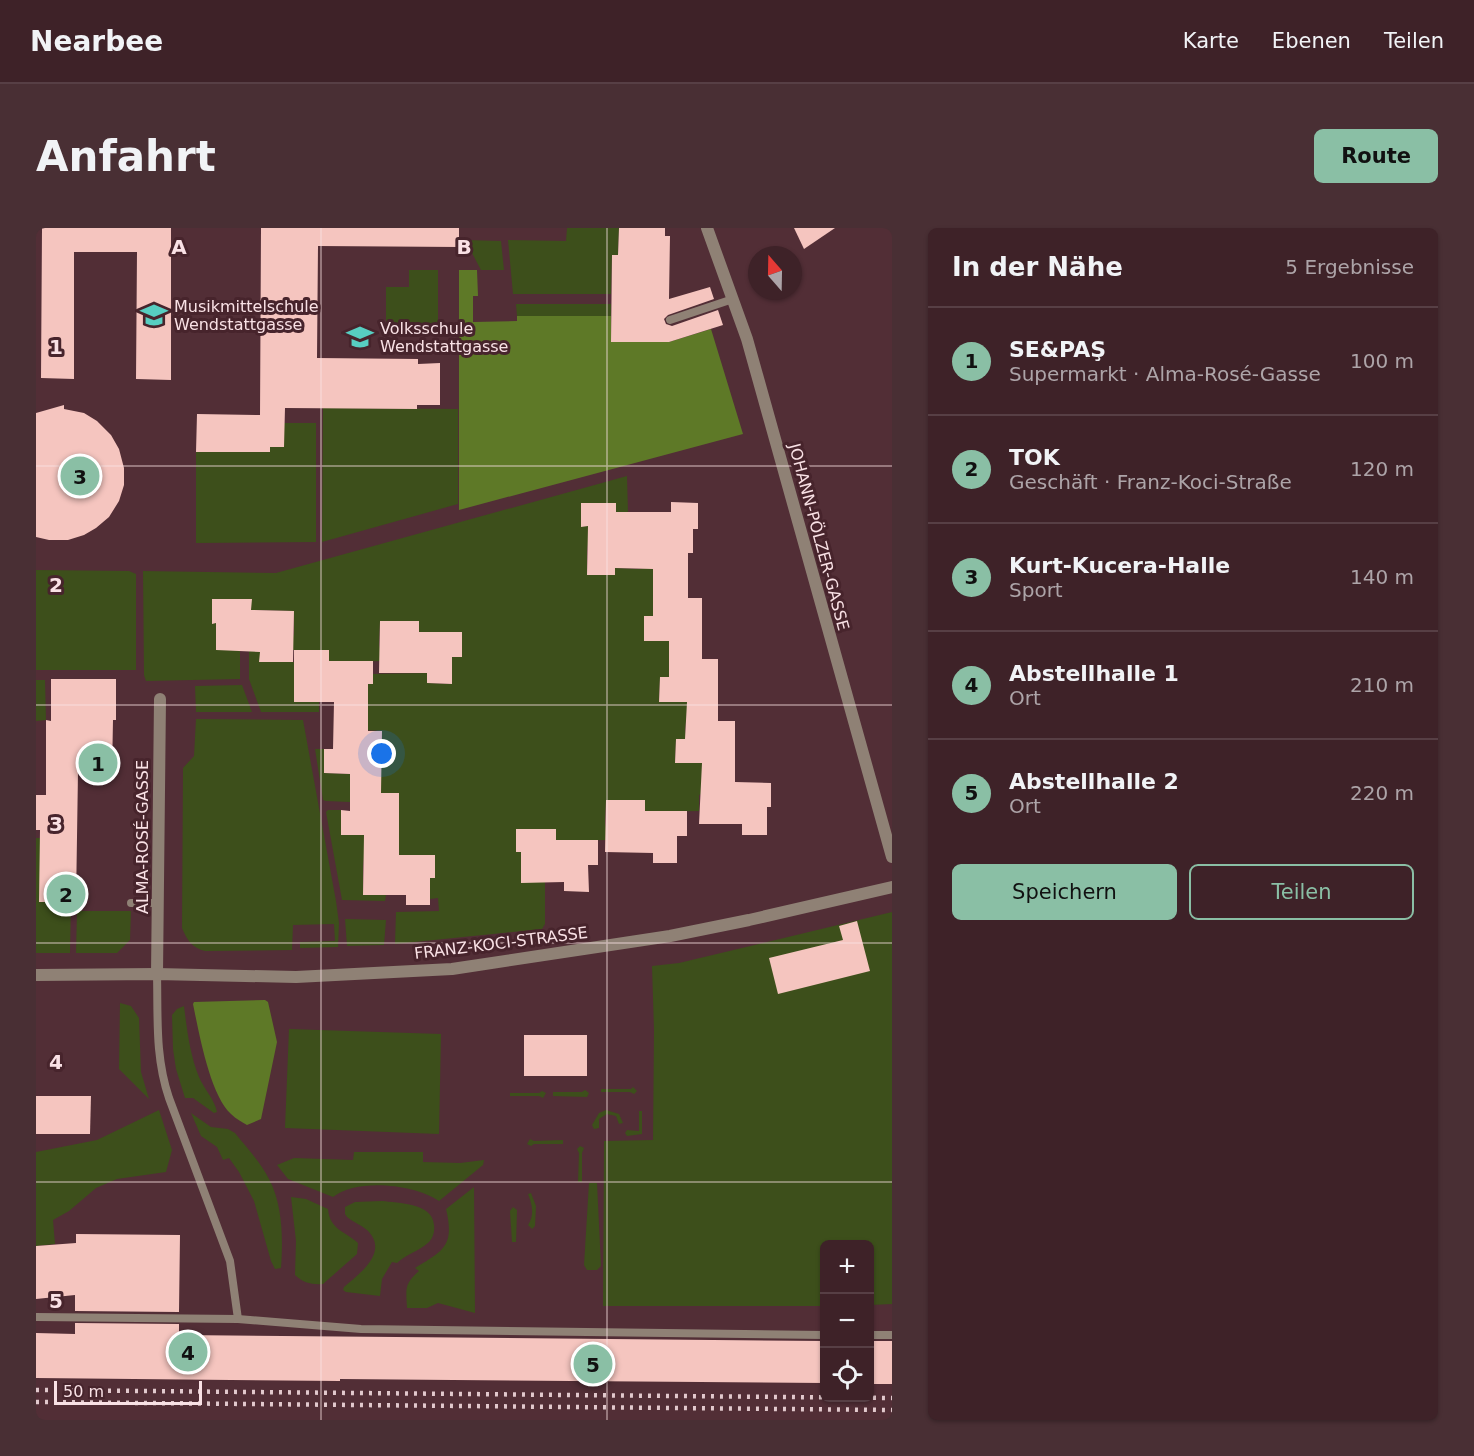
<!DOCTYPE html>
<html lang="de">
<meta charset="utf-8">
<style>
body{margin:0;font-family:"DejaVu Sans",sans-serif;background:#492f34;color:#f1f3f6}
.controls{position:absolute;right:18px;bottom:18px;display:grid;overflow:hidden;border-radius:9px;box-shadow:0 2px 4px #0004}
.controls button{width:54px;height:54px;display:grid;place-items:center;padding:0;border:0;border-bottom:2px solid #573f45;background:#3e2228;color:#f1f3f6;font:30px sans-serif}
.compass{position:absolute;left:712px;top:18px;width:54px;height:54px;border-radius:50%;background:#3e2228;box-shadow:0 2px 4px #0004;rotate:340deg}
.scale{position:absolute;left:18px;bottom:15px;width:148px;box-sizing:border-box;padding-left:6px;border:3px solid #f9e1e5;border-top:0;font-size:16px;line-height:21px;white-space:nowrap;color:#f9e1e5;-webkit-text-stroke:4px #47242c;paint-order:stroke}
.you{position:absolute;left:346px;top:526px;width:21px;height:21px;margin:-15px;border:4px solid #fff;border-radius:50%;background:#1a73e8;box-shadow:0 0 0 9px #1a73e833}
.badge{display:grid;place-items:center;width:39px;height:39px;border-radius:50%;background:#8abfa5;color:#111;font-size:20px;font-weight:700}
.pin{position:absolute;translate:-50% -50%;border:3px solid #fff;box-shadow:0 2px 6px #0006}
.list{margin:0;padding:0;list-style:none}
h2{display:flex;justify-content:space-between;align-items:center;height:78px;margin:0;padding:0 24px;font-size:26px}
h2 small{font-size:20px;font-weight:400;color:#ada4a8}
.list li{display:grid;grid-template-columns:39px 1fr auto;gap:18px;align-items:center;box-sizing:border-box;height:108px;padding:0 24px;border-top:2px solid #573f45}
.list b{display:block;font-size:22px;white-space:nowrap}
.list p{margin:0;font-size:20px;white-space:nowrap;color:#ada4a8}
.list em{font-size:20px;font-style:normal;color:#ada4a8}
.actions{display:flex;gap:12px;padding:18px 24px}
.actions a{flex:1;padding:14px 0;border:2px solid #8abfa5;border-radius:9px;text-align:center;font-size:21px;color:#8abfa5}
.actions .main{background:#8abfa5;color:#111}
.icon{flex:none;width:33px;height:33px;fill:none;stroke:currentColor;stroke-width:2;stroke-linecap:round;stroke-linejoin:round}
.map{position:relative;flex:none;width:856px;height:1192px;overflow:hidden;border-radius:9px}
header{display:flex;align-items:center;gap:36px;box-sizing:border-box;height:84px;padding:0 30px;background:#3e2228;border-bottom:2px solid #573f45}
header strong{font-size:28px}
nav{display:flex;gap:33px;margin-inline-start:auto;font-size:21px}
.intro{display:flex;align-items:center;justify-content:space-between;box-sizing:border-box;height:144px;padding:0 36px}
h1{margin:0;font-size:42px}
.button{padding:15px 27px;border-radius:9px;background:#8abfa5;color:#111;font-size:21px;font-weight:700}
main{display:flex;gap:36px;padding:0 36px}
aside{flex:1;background:#3e2228;border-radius:9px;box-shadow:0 2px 4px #0004}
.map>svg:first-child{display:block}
.green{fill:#3d4f1b}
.forest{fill:#5e7927}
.building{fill:#f5c5bf}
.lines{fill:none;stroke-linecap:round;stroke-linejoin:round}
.service{stroke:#8f8175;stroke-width:8}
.minor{stroke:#8f8175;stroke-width:12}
.rail{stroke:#e2c9cd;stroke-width:4.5;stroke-dasharray:3 6;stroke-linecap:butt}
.grid{fill:none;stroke:#f9e1e5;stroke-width:1.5;stroke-opacity:0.55}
.labels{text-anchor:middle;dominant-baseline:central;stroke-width:6;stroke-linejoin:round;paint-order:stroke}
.poi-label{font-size:16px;fill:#f9e1e5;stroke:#47242c;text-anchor:start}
.street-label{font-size:16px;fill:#f9e1e5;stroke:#47242c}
.grid-label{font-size:20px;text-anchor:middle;font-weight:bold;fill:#f9e1e5;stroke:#47242c;stroke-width:6;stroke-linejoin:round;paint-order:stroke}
</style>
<header>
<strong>Nearbee</strong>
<nav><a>Karte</a><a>Ebenen</a><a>Teilen</a></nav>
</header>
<div class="intro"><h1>Anfahrt</h1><a class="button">Route</a></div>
<main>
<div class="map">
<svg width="856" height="1192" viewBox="0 0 856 1192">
<rect width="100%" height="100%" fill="#522e36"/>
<g class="green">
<path d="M531,0H583L582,27H576L575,66H477L472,12L530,13Z"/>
<path d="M429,12L465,13L468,42H445Z"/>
<path d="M373,42H402V97L350,98V59H373Z"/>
<path d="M480,76H575V88H481Z"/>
<path d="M287,180L422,181V276L286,314Z"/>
<path d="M248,195H280V314L160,315V224H234V219Z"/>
<path d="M591,248L592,284H580V275H545V298H555L551,322V347H579V340L603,341L622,338C618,354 613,372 622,388H608V412L635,413L638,449L624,450L623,473L652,474L649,503L654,511H640L639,535H668L666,566L663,567V583L609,584V572H570L569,595L573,612L520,613V601H481L480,624H485V654H509V696L506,701L359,716L360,684L403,683L402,670L394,671V650H399L359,627L363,614V565H344L346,503L328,502C333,486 333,472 328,455L337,446L391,445V455L416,456V429H426V404H383V393H344L343,417L349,433L293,434V422H248L258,406V383L215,382V371H176V395H180L204,422V451L110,453L108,447L107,343L240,345Z"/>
<path d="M0,342L93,343L100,346V442H0Z"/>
<path d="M213,422H224V434H258V474H283V484H225L213,451Z"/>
<path d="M0,452H9L10,492L0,493Z"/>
<path d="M206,457L216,484H160L159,458Z"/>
<path d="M160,491L267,492L300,673L303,695L302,719L264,720V714L299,713L298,696L257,697L256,722L169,723C156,720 151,712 146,700L147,540L158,528Z"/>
<path d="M279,521H288V545L316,546L314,574L290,573L287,572Z"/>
<path d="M292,582H305V606L331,607L327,638V667H350L349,673L306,672L290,584Z"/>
<path d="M0,610L34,611L4,674H35L34,725H0Z"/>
<path d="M41,683H95L94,712L81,725H40Z"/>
<path d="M856,684V1076L834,1077V1016H788V1078H567L568,913L617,912L618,802L616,738L643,735Z"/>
<path d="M309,691L350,692L348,717L311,718Z"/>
<path d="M84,775L95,778L103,790L105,844L113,871L83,841Z"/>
<path d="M148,778C151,802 154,827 163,849C168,861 179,872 181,884L178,885L157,870H149L140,841L137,821L136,787L141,781Z"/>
<path d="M253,801L405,806L403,906L249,900Z"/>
<path d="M597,859L601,863L598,866L594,864H565V861H595Z"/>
<path d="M549,862L553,865L551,869L517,868V864H546Z"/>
<path d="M506,863L510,865L507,870L503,868H474V865H503Z"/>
<path d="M123,882L136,922L130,944L81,951L60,960L33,983L17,992L19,1016L0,1018V924L61,912Z"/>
<path d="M570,882L583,886L587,895L583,896L580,888L571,886L563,891V900L558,901L556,897L563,885Z"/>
<path d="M603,883H606V906L591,908L589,905L591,902L603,903Z"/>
<path d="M155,885L175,899L192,901L199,905C211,920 225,935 233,951C247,977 247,1012 245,1040L239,1041L235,1033L218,973L203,944L193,930L187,932L181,919L165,908Z"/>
<path d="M494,911L498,913L527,912V916H498L495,918L491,916Z"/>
<path d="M544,918L548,920L546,925V954H542L543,925L541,921Z"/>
<path d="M318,924H387V934L424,935L448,932L447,937L403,973C378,956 321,950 297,969L252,951L241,937L258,930L317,932Z"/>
<path d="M553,955H561L565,1038L561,1042H551L548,1037Z"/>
<path d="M438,959L439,1085L402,1075L391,1080H371C370,1061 368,1056 383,1043L379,1040C407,1023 419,1018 410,981Z"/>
<path d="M495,965L500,978L499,998L496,1001L492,997C499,987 496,976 492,966Z"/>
<path d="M255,969L270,971L292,981C294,1002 309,1003 322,1015L321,1026L287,1056C277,1057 267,1055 259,1047L260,1013Z"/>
<path d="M346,973C362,975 397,975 398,997C399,1003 397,1010 393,1014C384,1023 370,1026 361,1035L356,1034L346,1051L344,1068L310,1064L307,1062L308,1059C323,1046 354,1024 331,1002C325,997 317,994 311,989L309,986V979L319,974Z"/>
<path d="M477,979L481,982L480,1014H476L474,983Z"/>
</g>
<g class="forest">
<path d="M423,42H441L442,68H437V94L481,93V88H575V113L633,114L675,101L707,206L423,282Z"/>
<path d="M229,772L232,774L241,814L225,891L211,897C206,894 200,891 195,886C174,867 163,805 157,776L158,774Z"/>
</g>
<g class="building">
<path d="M6,0H135V152L100,151L101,24H38V151L5,150Z"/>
<path d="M225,0H423V19L282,18L281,130L382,131V136L404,135V177H381V181L249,180L248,219H234V224H160L161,186L224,187Z"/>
<path d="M583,0H629V8H634L633,71L674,59L678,71L632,87L628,91L630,96L636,98L682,82L687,97L633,114H575L576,27H582Z"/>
<path d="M758,0H799L768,21Z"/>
<path d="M28,177V181L48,185L61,193L75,207L83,221L88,240V257L83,273L73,289L60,300L48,307L32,312H13L0,309V185Z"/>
<path d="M635,274L662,275V301H657V325H652V370H666V431H682V493H699V554L735,555V579H731V607H706V596H663L666,535H639L640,511H649L651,474H623L624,449H633V413H608V388H617V341L579,340V347H551L552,298L545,299V275H580V284H635Z"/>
<path d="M176,371H216L215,382L258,383L257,434H223L224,424L180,422V395L176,396Z"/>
<path d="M344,393H383V404H426V429H416V456L391,455V445H343Z"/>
<path d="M258,422H293V433H337V456H332V503H346L345,565H363V627H399V650H394V677H370V667H327L328,607H305V582L314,583V546L288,545V521H297L298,474H258Z"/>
<path d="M15,451H80V492H77L76,545L42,544L40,674H3L4,602H0V567H10V492L15,493Z"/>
<path d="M570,572H609V583H651V608H641V635H617V625L569,624Z"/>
<path d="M480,601H520V612H562V637H552L553,664L528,663V654L485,655V624H480Z"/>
<path d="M821,693L834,743L742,766L733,730L807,712L803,698Z"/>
<rect x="488" y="807" width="63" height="41"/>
<path d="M0,868H55L54,906H0Z"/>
<path d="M40,1006L144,1007L143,1084L39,1083V1067L0,1071V1018L40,1015Z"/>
<path d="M39,1095L143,1096V1107L789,1113V1155L304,1151V1153L0,1150V1105L39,1106Z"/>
<rect x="834" y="1113" width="22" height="43"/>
</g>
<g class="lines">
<g class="service">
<path d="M634,92L697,71"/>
<path d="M95,675H122"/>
<path d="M121,746C122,789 119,829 133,870L194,1033L202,1091"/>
<path d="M0,1089L202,1091L325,1101L788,1107"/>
<path d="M834,1107H856"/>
</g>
<g class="minor">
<path d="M671,0L711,111L856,629"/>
<path d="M121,746L124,471"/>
<path d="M0,747L121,746L260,749L416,741L634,708L713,692L856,659"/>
</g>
<g class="rail">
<path d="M0,1162L856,1170"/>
<path d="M0,1174L856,1182"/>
</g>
</g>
<path class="grid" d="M285,0V1192M571,0V1192M0,238H856M0,477H856M0,715H856M0,954H856"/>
<defs>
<symbol id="school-bare" viewBox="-9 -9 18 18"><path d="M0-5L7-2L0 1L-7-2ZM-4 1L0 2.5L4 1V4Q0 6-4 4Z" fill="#57cec1" stroke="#47242c" stroke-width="2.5" paint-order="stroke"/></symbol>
</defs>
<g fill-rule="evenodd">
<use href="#school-bare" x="99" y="68" width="38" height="38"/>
<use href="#school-bare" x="305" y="90" width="38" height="38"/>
</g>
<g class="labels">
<g class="poi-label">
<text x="138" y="78">Musikmittelschule<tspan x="138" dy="18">Wendstattgasse</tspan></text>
<text x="344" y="100">Volksschule<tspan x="344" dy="18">Wendstattgasse</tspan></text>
</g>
<g class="street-label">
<text transform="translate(783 309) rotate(75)">JOHANN-PÖLZER-GASSE</text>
<text transform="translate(106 609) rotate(-90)">ALMA-ROSÉ-GASSE</text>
<text transform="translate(465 715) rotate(-7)">FRANZ-KOCI-STRASSE</text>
</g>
</g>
<g class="grid-label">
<text x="143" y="26">A</text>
<text x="428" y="26">B</text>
<text x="20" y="126">1</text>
<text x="20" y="364">2</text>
<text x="20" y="603">3</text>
<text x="20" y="841">4</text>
<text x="20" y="1080">5</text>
</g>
</svg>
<div class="controls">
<button>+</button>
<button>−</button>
<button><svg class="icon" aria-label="locate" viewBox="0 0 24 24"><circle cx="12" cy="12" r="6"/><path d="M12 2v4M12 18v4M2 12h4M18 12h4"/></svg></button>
</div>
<svg class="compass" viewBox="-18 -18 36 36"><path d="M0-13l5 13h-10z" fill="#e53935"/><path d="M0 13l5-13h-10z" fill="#ada4a8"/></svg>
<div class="scale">50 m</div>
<div class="you"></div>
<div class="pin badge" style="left:62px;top:535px">1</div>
<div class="pin badge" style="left:30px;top:666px">2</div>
<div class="pin badge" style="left:44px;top:248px">3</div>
<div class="pin badge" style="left:152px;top:1124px">4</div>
<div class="pin badge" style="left:557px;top:1136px">5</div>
</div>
<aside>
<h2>In der Nähe<small>5 Ergebnisse</small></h2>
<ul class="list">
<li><span class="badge">1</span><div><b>SE&amp;PAŞ</b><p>Supermarkt · Alma-Rosé-Gasse</p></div><em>100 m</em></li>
<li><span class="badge">2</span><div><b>TOK</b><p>Geschäft · Franz-Koci-Straße</p></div><em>120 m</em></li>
<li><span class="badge">3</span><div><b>Kurt-Kucera-Halle</b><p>Sport</p></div><em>140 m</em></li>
<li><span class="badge">4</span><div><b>Abstellhalle 1</b><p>Ort</p></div><em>210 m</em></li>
<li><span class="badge">5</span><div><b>Abstellhalle 2</b><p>Ort</p></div><em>220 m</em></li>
</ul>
<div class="actions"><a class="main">Speichern</a><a>Teilen</a></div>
</aside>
</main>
